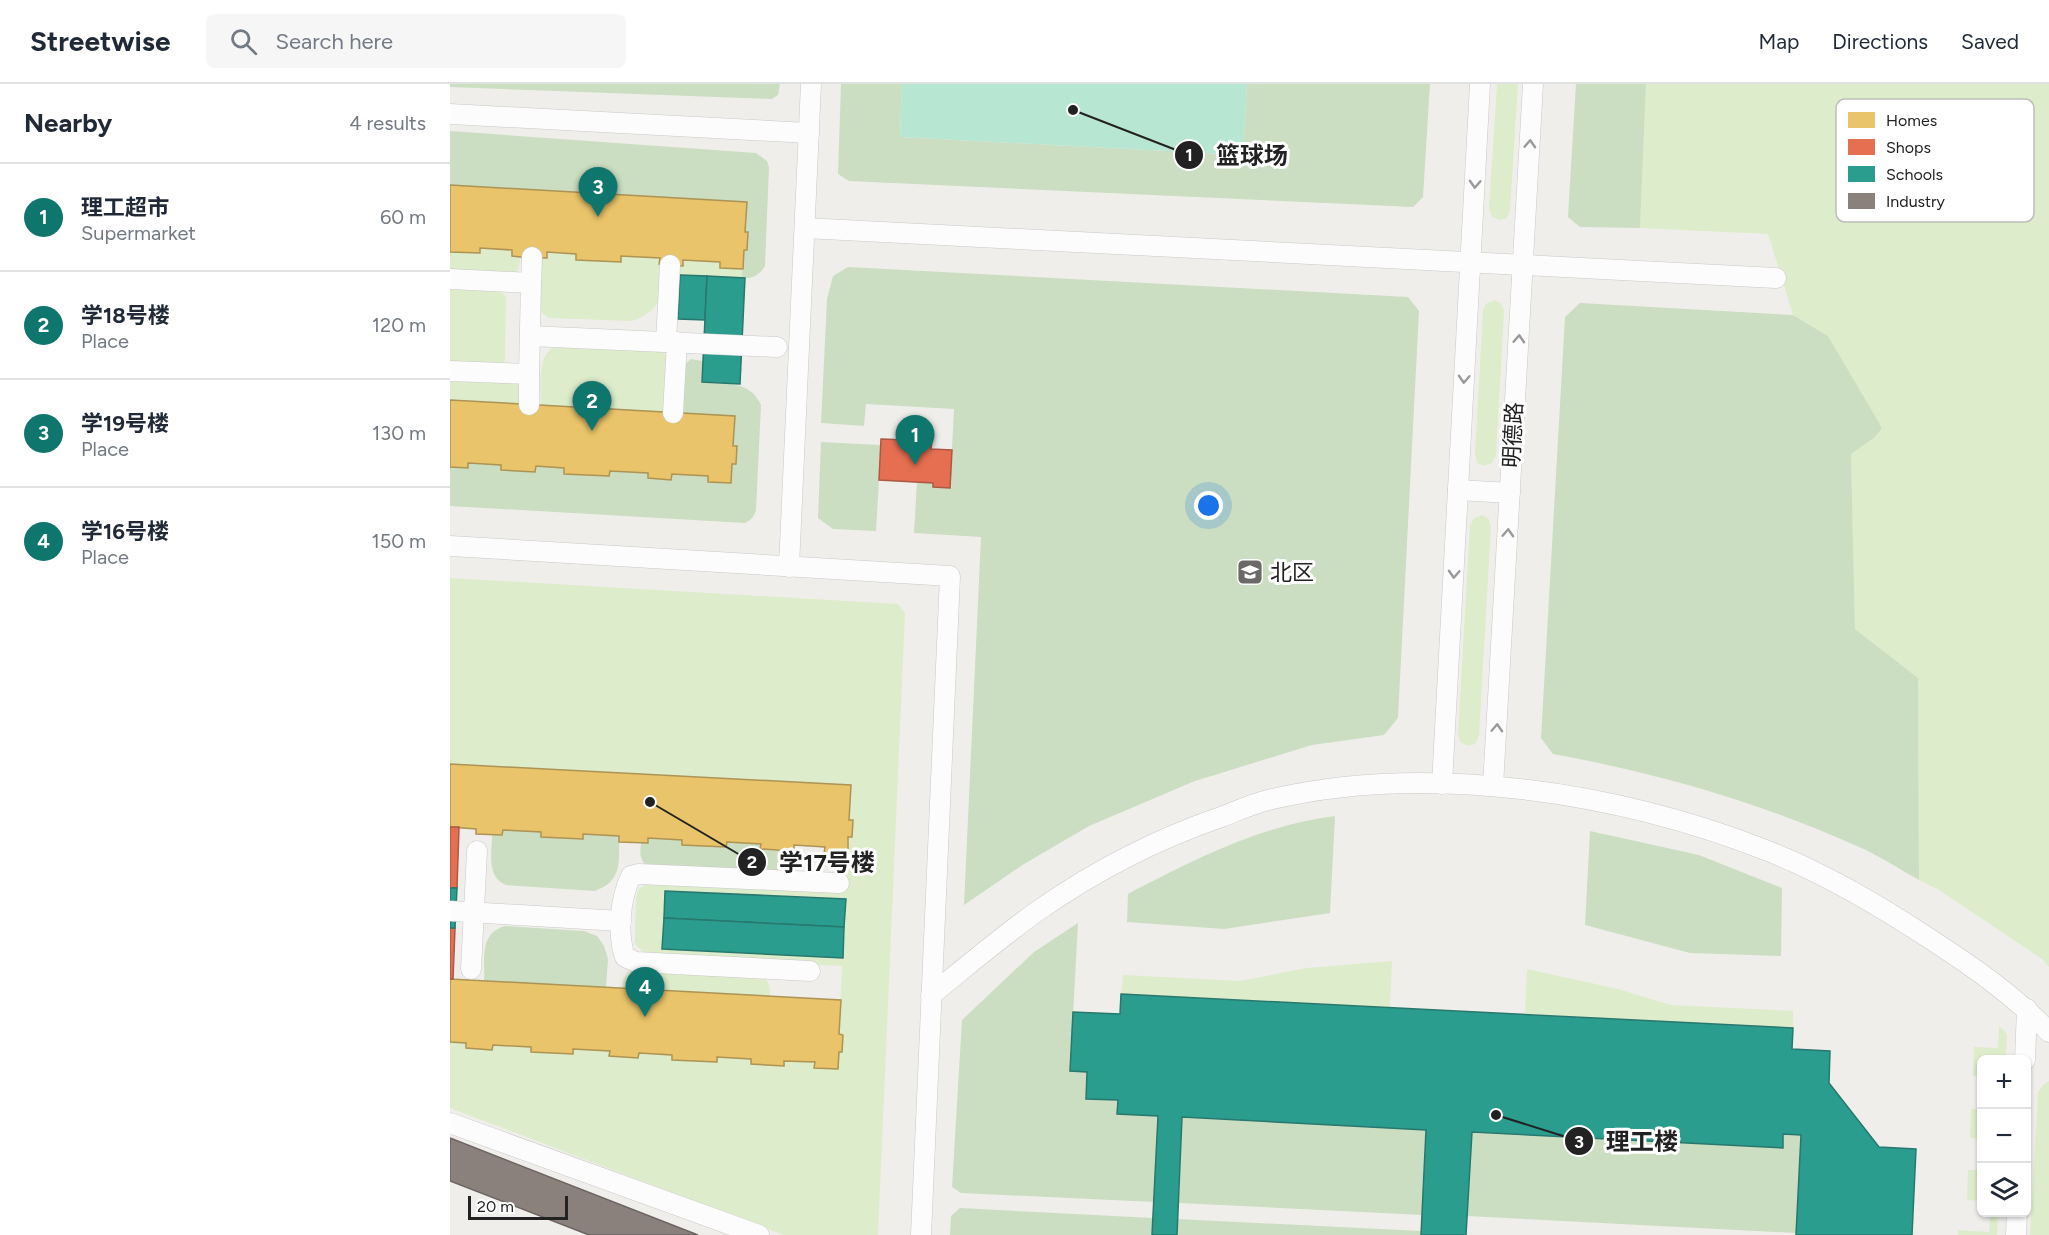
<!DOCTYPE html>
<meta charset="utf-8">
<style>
body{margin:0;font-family:Figtree,"Noto Sans SC",sans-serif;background:#f6f6f7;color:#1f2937}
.controls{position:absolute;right:18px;bottom:18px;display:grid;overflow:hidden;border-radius:9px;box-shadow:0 2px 4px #0004}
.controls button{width:54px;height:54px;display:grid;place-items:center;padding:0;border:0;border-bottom:2px solid #e0e1e3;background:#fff;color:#1f2937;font:30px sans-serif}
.scale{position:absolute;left:18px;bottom:15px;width:100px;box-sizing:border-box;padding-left:6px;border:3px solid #222;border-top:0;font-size:16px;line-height:21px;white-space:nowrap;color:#222;-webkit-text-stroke:4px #fff;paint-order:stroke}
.you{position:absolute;left:759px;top:422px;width:21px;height:21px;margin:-15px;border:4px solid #fff;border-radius:50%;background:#1a73e8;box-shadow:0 0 0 9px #1a73e833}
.badge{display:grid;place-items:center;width:39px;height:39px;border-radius:50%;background:#0f766e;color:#fff;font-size:20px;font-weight:700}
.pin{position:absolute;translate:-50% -50px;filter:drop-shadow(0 2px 3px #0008)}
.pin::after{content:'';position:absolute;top:32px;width:21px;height:18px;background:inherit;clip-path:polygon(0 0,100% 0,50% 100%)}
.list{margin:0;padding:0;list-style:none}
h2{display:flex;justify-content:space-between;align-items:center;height:78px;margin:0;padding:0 24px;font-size:26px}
h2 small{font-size:20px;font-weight:400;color:#747a83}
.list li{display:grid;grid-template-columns:39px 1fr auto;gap:18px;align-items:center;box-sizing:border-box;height:108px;padding:0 24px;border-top:2px solid #e0e1e3}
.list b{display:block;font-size:22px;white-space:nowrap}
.list p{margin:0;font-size:20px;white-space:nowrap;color:#747a83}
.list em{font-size:20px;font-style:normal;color:#747a83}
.icon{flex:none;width:33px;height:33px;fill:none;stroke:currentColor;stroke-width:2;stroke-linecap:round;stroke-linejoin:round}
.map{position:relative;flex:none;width:1599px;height:1151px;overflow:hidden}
header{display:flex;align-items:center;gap:36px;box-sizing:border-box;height:84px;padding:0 30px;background:#fff;border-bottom:2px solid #e0e1e3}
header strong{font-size:28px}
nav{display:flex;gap:33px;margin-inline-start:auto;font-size:21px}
.search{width:420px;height:54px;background:#f6f6f7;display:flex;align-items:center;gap:15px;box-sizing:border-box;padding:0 21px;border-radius:9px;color:#747a83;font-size:22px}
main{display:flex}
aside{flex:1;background:#fff}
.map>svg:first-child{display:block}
.grass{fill:#ddeccb}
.forest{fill:#cbdec1}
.pitch{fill:#b7e6d2}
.homes{fill:#e9c46a;stroke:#ad9354;stroke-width:1.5}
.shops{fill:#e76f51;stroke:#ac5843;stroke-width:1.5}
.schools{fill:#2a9d8f;stroke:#28786e;stroke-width:1.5}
.industry{fill:#8a817c;stroke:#6b6461;stroke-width:1.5}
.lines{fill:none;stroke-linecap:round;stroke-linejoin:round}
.lane-casing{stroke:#c9c8c7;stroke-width:21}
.lane{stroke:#fdfcfc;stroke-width:20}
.oneway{stroke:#9a9a9a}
.labels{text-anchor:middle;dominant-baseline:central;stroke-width:6;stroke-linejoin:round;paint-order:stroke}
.street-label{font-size:22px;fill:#222;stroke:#fff}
.poi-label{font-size:22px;fill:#222;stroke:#fff;text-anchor:start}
.key{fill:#fff;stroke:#bdbdbd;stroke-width:1.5}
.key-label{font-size:16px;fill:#222}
.leader{fill:none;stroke:#222;stroke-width:2}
.callout-dot{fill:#222;stroke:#fff;stroke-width:2}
.mark-label{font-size:18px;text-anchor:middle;font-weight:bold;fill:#fff}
.callout-label{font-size:24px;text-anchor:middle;font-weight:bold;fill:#222;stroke:#fff;stroke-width:6;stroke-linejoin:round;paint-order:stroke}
</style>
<header>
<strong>Streetwise</strong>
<div class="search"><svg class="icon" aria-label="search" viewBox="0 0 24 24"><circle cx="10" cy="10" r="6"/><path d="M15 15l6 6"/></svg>Search here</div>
<nav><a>Map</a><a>Directions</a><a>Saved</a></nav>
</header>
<main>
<aside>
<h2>Nearby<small>4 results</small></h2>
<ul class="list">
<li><span class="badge">1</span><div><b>理工超市</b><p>Supermarket</p></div><em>60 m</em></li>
<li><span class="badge">2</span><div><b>学18号楼</b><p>Place</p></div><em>120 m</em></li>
<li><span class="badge">3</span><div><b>学19号楼</b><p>Place</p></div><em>130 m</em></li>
<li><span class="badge">4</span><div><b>学16号楼</b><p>Place</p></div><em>150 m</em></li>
</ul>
</aside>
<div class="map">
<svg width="1599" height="1151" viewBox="0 0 1599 1151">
<rect width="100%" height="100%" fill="#f0eeeb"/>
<g class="grass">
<path d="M1047,0H1068L1060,126L1057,134L1050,136L1042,133L1039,124Z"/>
<path d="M1196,0H1599V883L1592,875L1489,806L1469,796L1468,594L1405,545L1401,370L1424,354L1431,344L1378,252L1343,231L1318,150L1190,144Z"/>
<path d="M30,164L62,166L71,173L68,186L63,191L0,188V168L30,169Z"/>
<path d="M97,168L126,170V176L171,178V172L210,174L209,180L211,181C210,211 215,225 182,237L99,234L92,229L88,222L90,174H97Z"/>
<path d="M233,176L270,178V184L293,185L292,194L230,191L228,235L225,233L224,181Z"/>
<path d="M0,201L48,204L56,213L55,276L52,280L0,281Z"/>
<path d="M1045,216L1051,220L1054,227L1046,372L1042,379L1034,382L1027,379L1025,370L1033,226L1037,219Z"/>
<path d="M105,263L212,268L217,272L215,328L91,321C91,304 86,270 105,263Z"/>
<path d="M0,295L67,298L71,300V320L0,316Z"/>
<path d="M1032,431L1039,435L1041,443L1029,651L1025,660L1018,662L1010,658L1008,650L1020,441L1024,434Z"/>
<path d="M0,494L448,520L455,529L428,1151H334L0,1024V958L16,959V964L42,966L43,961L81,963L123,970V965L160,967V972L188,974L189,969L222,971V976L266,978L267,973L301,975V980L333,982L334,977L365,978L364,983L389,968L393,951L389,950L392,882L198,872L185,860L186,814L188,806L200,796L396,807L398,753H402L403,736L0,680Z"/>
<path d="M942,877L940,923L671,910L673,891L790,897L856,884Z"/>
<path d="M183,885L310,890C319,896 320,902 320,912L172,905C173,895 174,891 183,885Z"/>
<path d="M1077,885L1168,905L1221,921L1343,927V944L1075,930Z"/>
<path d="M1549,942L1557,950L1556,975L1532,976L1531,993L1523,992L1524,963L1548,964Z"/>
<path d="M1599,997V1151H1580L1588,1008L1594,1000Z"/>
<path d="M1521,1025H1531V1055L1520,1054Z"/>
<path d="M1518,1086H1531V1117L1517,1116Z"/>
<path d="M1540,1129H1548L1547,1151H1508V1146L1539,1148Z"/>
</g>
<g class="forest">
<path d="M0,0H330L328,11L322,15L0,3Z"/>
<path d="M391,0H452L450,53L793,71L797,0H980L973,113L963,123L399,97L388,90Z"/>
<path d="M1126,0H1196L1190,144L1130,143L1118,133Z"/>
<path d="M0,47L306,69L317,77L319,83L315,182C309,191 303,195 292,194L294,166H297L295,148L0,101Z"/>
<path d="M398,183L958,213L969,227L948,634L934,651L862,661L745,697L639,742L574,780L514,821L531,453L464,449L467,398L483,399L500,403L504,325L416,320L414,342L371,339L377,215L383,192Z"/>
<path d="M1130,219L1343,231L1378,252L1432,344L1424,354L1401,370L1405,545L1468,594L1469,796C1449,785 1430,772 1409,763C1312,719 1208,689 1103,670L1091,654L1115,233Z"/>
<path d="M241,275L253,277L252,298C275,300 300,296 311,321L306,426C304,433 301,436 295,439L0,422V383L18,384V379L51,381V386L85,388L86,382L114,384L115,390L159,392L160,387L198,389V394L220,396L222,390L258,392V398L281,399L282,380H286L283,362L285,332L231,329L233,282Z"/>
<path d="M371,358L431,361L426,447L383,445L368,434Z"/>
<path d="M885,732L880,829L774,845L677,838L678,810L685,806C749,773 813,741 885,732Z"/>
<path d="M53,746L91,748V753L132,755L133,750L169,752C169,777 173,797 145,807L56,801C36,793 42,769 42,751H52Z"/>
<path d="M1140,747L1249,771L1332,804L1331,872L1240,869L1135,841Z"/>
<path d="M198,754L232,756L233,761L276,763L277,758L311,760V765L334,766C333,776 333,781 326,788L197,782C189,775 190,769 191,759H198Z"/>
<path d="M628,839L620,987L637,988L636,1015L668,1016L667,1030L708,1032L704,1118L511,1109L502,1103L512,936L584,868Z"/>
<path d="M55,842L134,847L147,852L154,862L158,875L156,904L34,898C35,875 29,849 55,842Z"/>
<path d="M732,1033L976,1046L972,1131L729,1119Z"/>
<path d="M1022,1048L1332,1064L1333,1050L1351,1051L1346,1149L1017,1132Z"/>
<path d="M510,1124L703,1134L702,1151H500L501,1132Z"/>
<path d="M728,1135L971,1147V1151H727Z"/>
</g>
<path class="pitch" d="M452,0H797L793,71L450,53Z"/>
<g class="homes">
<path d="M0,101L297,118L295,148H298L297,166H294L293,185L270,184V178L233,176V182L209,180L210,174L171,172V178L126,176V170L97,168V174L71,173L62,172V166L30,164V169L0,168Z"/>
<path d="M0,316L285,332L283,362H287L286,380H282L281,399L258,398V392L222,390L221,396L198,394V389L160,387L159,392L114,390V384L86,382L85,388L51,386V381L18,379V384L0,383Z"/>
<path d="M0,680L401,701L399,736H403L402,753H398V770L374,769L375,763L344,761V767L310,765L311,760L277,758L276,763L232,761V756L198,754V759L169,758V752L133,750V755L91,753V748L53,746L52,751L26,750V745L0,743Z"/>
<path d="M0,895L391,916L389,950L393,951L392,968H389L388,985L364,984L365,978L334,977V982L301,980V975L267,973V978L222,976V971L189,969L188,974L159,972L160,967L123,965V970L81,968V963L43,961L42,966L16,964V959L0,958Z"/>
</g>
<g class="shops">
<path d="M431,355L482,357L481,365L502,366L500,404L483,403V399L429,396Z"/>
<path d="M0,743H9L7,804H0Z"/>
<path d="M0,844H5L3,895H0Z"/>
</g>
<g class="schools">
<path d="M230,191L257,192L255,236L228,235Z"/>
<path d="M257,192L295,194L290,300L252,298Z"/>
<path d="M0,804H7L5,844H0Z"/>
<path d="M215,807L396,815L394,843L214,834Z"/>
<path d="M214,834L394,843L393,874L212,865Z"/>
<path d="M671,910L1343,944L1342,965L1380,967L1379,999L1429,1063L1466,1065L1462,1151H1346L1351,1051L1333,1050V1064L1022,1048L1016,1151H971L976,1046L732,1033L727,1151H702L708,1032L667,1030L668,1016L636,1015L637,988L620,987L623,928L670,930Z"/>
</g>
<path class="industry" d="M0,1054L248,1151H139L0,1097Z"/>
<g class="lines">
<defs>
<g id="lane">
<path d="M0,30L359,49"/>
<path d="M355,144L1326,194"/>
<path d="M0,195L81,199L79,290L0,287"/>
<path d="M81,199L82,173"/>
<path d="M80,252L327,263"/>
<path d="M216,258L220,181"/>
<path d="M79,321V290"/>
<path d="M223,329L227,258"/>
<path d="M1008,406L1060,409"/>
<path d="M0,462L500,492L471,1151"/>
<path d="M339,483L361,0"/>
<path d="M992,700L1030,0"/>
<path d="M1043,702L1083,0"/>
<path d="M0,827L171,837"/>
<path d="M21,885L27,767"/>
<path d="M360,887L186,878L175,873C167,850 170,814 181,792L189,790L389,799"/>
<path d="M481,911C517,882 552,852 589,826C645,787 707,755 771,733C787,727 802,720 818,716C977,678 1168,708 1318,767C1374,789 1427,820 1477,853C1520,881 1563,910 1599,948"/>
<path d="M1575,976L1577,925"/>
<path d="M0,1039L309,1151"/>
<path d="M1566,1151L1567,1128"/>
</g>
</defs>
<use href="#lane" class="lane-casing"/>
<use href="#lane" class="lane"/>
</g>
<defs><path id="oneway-chevron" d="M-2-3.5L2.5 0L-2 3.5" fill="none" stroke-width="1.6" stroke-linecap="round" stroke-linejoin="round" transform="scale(1.5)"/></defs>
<g class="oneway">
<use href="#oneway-chevron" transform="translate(1080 60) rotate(-87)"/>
<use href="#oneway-chevron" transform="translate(1025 100) rotate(93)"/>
<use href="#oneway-chevron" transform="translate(1069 255) rotate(-87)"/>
<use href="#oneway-chevron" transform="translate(1014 295) rotate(93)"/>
<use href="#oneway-chevron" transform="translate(1058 449) rotate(-87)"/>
<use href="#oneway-chevron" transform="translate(1004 490) rotate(93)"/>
<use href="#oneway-chevron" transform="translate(1047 644) rotate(-87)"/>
</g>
<defs>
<symbol id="university-square" viewBox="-11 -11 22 22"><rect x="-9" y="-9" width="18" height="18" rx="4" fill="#6a6968" stroke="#fff"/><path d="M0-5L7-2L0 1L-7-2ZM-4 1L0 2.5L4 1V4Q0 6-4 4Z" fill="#fff"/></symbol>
</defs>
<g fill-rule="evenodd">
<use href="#university-square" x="785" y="473" width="30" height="30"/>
</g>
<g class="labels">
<g class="street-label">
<text transform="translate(1063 351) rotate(-87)">明德路</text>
</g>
<g class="poi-label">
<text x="820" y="488">北区</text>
</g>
</g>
<rect x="1386" y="15" width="198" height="123" rx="9" class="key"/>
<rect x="1398" y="28" width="27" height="16" fill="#e9c46a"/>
<rect x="1398" y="55" width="27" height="16" fill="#e76f51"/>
<rect x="1398" y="82" width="27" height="16" fill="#2a9d8f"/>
<rect x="1398" y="109" width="27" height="16" fill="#8a817c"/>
<g class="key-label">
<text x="1436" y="42">Homes</text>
<text x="1436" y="69">Shops</text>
<text x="1436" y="96">Schools</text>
<text x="1436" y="123">Industry</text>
</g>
<path class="leader" d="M623 26L739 71M200 718L302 778M1046 1031L1129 1057"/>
<g class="callout-dot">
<circle cx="623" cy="26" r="6"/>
<circle cx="200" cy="718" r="6"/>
<circle cx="1046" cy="1031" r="6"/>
<circle cx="739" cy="71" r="15"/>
<circle cx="302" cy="778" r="15"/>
<circle cx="1129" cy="1057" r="15"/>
</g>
<g class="mark-label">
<text x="739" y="77">1</text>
<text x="302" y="784">2</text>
<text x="1129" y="1064">3</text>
</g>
<g class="callout-label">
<text x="802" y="80">篮球场</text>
<text x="377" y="787">学17号楼</text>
<text x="1192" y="1066">理工楼</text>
</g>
</svg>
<div class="controls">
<button>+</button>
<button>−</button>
<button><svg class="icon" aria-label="layers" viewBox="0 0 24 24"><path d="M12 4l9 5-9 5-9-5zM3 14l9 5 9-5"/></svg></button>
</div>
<div class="scale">20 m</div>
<div class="you"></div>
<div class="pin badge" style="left:465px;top:381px">1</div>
<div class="pin badge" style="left:142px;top:347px">2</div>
<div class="pin badge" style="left:148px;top:133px">3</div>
<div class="pin badge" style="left:195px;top:933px">4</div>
</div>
</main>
